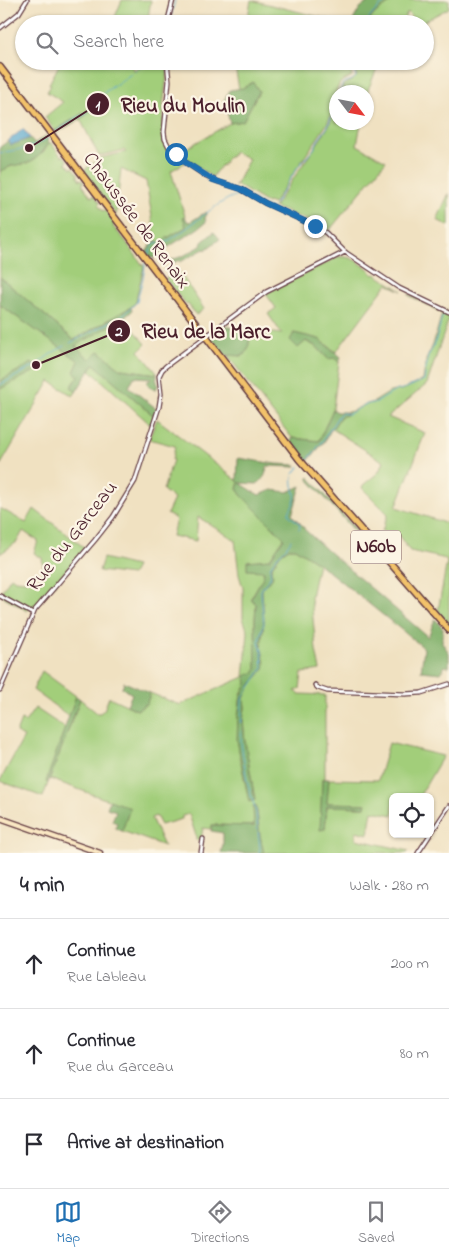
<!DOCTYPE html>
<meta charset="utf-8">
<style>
body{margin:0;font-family:"Indie Flower",sans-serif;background:#f7f7f7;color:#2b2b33}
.controls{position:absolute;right:15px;bottom:15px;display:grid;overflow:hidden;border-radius:8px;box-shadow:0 1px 4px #0004}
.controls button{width:45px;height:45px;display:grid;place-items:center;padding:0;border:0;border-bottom:1px solid #e1e1e2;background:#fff;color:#2b2b33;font:25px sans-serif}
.compass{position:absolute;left:329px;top:85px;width:45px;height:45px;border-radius:50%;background:#fff;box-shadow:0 1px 4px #0004;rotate:122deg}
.stop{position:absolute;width:15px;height:15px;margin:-11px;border:4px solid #1f6fb2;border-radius:50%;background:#fff}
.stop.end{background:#1f6fb2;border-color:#fff;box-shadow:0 1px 5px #0008}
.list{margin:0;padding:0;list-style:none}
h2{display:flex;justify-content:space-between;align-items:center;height:65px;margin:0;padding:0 20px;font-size:21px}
h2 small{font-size:16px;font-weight:400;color:#7c7c81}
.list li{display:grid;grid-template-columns:32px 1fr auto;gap:15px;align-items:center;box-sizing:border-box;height:90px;padding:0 20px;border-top:1px solid #e1e1e2}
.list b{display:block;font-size:19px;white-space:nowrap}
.list p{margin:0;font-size:16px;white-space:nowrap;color:#7c7c81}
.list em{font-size:16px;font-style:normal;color:#7c7c81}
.icon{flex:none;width:28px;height:28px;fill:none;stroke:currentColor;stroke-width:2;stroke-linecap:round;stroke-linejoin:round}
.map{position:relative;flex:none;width:449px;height:853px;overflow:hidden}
.search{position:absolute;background:#fff;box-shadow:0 1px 4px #0004;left:15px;right:15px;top:15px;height:55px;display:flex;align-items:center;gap:12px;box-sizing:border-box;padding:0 18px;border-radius:28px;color:#7c7c81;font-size:19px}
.sheet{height:335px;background:#fff}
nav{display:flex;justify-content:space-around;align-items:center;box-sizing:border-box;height:70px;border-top:1px solid #e1e1e2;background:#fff;font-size:14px;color:#7c7c81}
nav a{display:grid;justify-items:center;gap:2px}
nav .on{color:#1f6fb2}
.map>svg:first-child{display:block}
.green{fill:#a2ce7a;stroke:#767652}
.forest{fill:#81b16a;stroke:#66684a}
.water{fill:#51a4cd;stroke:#4e627c}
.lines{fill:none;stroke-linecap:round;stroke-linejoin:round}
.stream{stroke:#51a4cd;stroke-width:1}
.street-casing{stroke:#633c42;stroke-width:5.5}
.secondary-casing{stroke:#633c42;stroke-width:7}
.primary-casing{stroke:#633c42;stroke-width:8}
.street{stroke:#fff;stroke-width:3}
.secondary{stroke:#fae7c3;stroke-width:4.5}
.primary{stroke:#f2c26a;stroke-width:5}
.route{stroke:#1f6fb2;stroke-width:6}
.labels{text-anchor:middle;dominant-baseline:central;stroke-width:4.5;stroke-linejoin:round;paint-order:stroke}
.shield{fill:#fcf5e5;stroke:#7f5f63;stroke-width:1}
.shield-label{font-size:19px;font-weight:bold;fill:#4a1f2b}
.street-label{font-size:20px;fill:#4a1f2b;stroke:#fcf5e5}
.leader{fill:none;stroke:#4a1f2b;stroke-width:2}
.callout-dot{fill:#4a1f2b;stroke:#fcf5e5;stroke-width:2}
.mark-label{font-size:15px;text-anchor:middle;font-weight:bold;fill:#fff}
.callout-label{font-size:21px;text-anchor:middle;font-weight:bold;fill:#4a1f2b;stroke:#fcf5e5;stroke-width:4.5;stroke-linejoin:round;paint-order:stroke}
</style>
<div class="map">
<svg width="449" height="853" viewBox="0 0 449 853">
<rect width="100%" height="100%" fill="#fcf5e5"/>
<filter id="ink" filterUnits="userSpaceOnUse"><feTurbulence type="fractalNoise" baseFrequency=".02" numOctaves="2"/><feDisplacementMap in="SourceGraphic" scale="10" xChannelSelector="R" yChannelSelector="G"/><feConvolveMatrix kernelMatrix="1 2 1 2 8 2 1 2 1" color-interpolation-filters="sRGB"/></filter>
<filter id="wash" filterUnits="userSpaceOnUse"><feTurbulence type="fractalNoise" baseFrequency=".0096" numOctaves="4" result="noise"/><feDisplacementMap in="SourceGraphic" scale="20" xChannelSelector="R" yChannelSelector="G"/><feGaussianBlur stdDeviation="1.12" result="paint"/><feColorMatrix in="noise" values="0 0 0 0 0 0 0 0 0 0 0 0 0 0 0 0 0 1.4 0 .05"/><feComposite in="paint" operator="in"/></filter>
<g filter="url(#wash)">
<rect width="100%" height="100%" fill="#f0e1c1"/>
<g class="green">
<path d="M122,0H151L147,24H112Z"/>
<path d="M251,0L340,22L339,24H233L247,22Z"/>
<path d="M394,0H449V8L419,24H416L408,12L401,24H367L374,14Z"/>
<path d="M61,61H128L134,70L146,61H166L168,76H167L163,106L164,107L163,125L164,138L163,139L165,143H166L184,163L171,171L185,216L184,217L186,227L162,241L158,242L156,241L146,181L121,169L116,215L83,171L100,158L126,152L124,150L99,156L80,119L91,110L104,95L88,110L55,131L45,117L63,102L47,92L51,85L49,84Z"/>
<path d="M234,61H353L351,71L352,76L340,83L336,92L334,106L327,124L273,204L268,202L267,203L237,185L235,186L249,159L234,152L231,157L229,156C224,164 217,169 212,177L178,153L230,123L243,121L259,91L243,88L239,89Z"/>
<path d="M357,61H380L368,90L367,97L366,92H341L343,85L353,80L357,76L354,69Z"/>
<path d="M336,108V122L361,123L357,145L386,161L328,232C319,224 301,218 289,213V212L285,210L284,211L274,207L323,135L329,125Z"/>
<path d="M49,143H51L62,157L63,155L68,161L66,163L71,168L73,167L78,174V177L80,180L82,179L84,183L82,184L91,197L94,195L100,203L98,205L103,211L105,210L115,223L113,226L114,228L124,239L144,267L137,295L136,302L131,307L74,340L0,277V171L12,166L29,162L45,150Z"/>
<path d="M449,193V226L437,220Z"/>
<path d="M340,256V257C351,255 362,265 370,270V271L374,275L375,274L402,291L387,284L336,352L319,339L293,333L299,347L305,341L317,347L328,359L334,357L339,362L333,409L319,441L292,438L227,355L243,356L248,349L251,330L282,334L268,314L276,308L266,294H265Z"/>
<path d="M178,270L204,309L196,315L188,304H186L183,301L165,279Z"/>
<path d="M409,294L428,304L449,313V318L427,384L388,417L425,433L396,507L449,524V624L438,611L447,561L442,558L410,551L399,536L382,531L388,514L362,488L363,485L378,473L384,462L331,428L340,417L347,414V412L352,411L364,405L374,402L390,392L404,389L423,380L426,360L433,345L442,313L408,295Z"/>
<path d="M0,305L80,361V375L72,387L76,392L73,396L50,381L0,466V389L37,369L32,363L0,381Z"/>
<path d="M124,318L146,344L139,351L157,373V374L121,369L99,351L90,360L75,345Z"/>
<path d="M94,363L154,416L151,425L90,370Z"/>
<path d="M157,419L239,482L237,489L242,496L284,538L270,559L248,561L264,570L263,577L251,598L256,604L255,620L256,668C253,677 245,685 241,694C240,699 240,705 239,710C234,742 243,770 249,801L255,800L245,742L243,720L245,708L244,698L251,684L261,673L263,653L261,647L262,636L264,622L262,592L263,586L271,572V568L281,553L289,548H295L318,563L311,597L316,650L320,670L302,673L300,689L295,691L300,694L325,695V779H322L325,829L327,806L365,807L366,804L326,803L329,779L378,780L389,743L443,756L419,797H393V815L372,811L368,834L356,831V839L409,851L407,853H260L261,848L257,811L254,826L212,825L211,829L203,828L201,840H196V836L189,814L182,816V819L161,825L156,816L151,818L164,846L122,831L130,808L50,779L80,699L97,713H100L104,710L109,697L137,710L147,703L150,693L180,705L244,677L248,632L243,618V588L239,575L235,540L198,517L196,541L172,536L176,519L167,514L174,499L163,490L173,460H172L175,446L149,439Z"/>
<path d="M0,508L26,523L34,509L85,548L33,610L29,607L27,611L1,595V592L11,577L15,580L26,581L30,575L39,581L44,571L42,558L34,553L38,541L23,531L17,542L0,554Z"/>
<path d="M103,558L136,566L132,575L99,571Z"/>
<path d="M42,671L76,696L70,717L33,690Z"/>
<path d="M35,708L65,728L46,782L48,783L43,797L0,781L24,737L16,733L21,720L25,722Z"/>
</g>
<g class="forest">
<path d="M371,0H394L374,14L367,24H351L360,8Z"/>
<path d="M253,82L259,91L243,121L230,123L224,100L230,90L243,88Z"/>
<path d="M99,95H105L91,110L85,116L55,134L53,132L88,110Z"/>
<path d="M46,136L49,143C44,152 34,162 24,164C20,165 15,165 11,166C7,168 5,170 0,171V147L8,141L11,145L30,138L35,143Z"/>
<path d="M206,212L207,214L205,218L206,222C190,236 169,244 154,258H149L145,253C150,248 150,242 157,241L158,242L162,241L186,227L183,217L185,216L187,221L190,222Z"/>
<path d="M214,232L220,239L205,250L204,249L180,262L179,260L173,263L171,260L183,256L201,246L202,242Z"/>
<path d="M0,277L74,340L131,307L132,311L124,318L75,346L90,359L99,351L121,369L157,374V378H156L158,385L156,389L151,388L147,383L149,380L152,378L134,377L129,387L157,409L154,416L94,364L76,392L71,387L79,376L74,372L79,361L0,305Z"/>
<path d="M222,326L251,330L248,349L243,356L224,355L211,338L210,336L211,335Z"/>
<path d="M294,333L319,339L341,357L339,362L334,358L328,359L317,347L306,341L298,348L290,340Z"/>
<path d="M32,363L37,370L0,389V381Z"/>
<path d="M333,409L337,412H347V415L340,417L334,427L332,428L324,442L307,462L290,442L292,438L319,441Z"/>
<path d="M238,458L276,464L296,465L295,467L267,466C266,475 264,479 257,484L240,483L259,495L272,490L288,492L301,486L292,515L304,527V529L328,551L428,637L435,619L443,628L442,642L449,653V667L445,666L441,673L421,671L424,648L318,563L295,548H289L281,553L271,568V572L273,575L271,580L263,586L262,592L264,622L261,647L265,663L264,669L256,679L251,684L244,698L245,708L243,720L245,742L255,800L249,802L237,740L238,716L241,696L247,683L245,676L255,672L256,668L255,620L256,604L251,599L263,577L264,571L247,570V561L270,559L284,538L242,496L237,489L239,482L237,480Z"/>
<path d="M309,477L379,555L377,556L308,479Z"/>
<path d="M124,682L150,693L147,703L137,710L127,705L132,694L122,688Z"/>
<path d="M76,696L80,699L48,783L46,782Z"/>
<path d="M322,779H329L327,803L366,804L365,807L327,806L325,829L320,830Z"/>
<path d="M110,800L130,808L122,831L115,828L117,823L112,821L116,811L107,808Z"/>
<path d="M256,806L260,835L264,853H221L223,845V833L211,831L212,825L254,826L253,807Z"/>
</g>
<path class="water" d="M23,129L30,138L11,145L8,141Z"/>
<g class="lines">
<g class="stream">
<path d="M169,24L175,0"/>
<path d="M234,24L243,22L261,24"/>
<path d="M364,24L379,7L389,0"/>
<path d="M339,92L343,83L352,80L356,77L353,68L356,61"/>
<path d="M55,132L71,122L75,118L87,114L100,97L105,92L150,61"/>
<path d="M0,153C20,149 32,149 49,137"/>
<path d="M274,205L297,168L314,149L318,140L327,128L336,105"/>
<path d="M148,255C150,252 151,247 153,245C156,241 160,243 164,243C167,242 171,239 174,237C189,228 225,195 240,195C252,196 261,207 272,208"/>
<path d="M449,310V309"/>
<path d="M70,343L122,316L137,302C139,289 145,276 145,263"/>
<path d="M0,385L36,365L52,353L65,346"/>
<path d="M307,461L322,442L339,415L341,413L349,414L364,405L377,402L395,391L406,388L424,380L428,356L435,344L442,317L445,314"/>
<path d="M294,474L299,467"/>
<path d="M293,477C291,485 296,491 295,499C294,505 289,509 289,515L299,523L300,525L299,529"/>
<path d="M259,853L260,848L256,812L247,781L241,743L242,704V699L263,668L262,651L259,641L264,623L261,591L264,585L270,578C271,575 270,572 270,570C270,560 287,550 291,540"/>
</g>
</g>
</g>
<g filter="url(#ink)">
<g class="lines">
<defs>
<g id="street">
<path d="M167,24L173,0"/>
<path d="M0,28L19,13L27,0"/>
<path d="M167,61L169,81L164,132L165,139L169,147L185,162L207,177L219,182L241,189L265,203L319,228L326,233L345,252"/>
<path d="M0,596L33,614"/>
<path d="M315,685L318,688L327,691L405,694L421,693L449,684"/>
<path d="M0,690L35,610L95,540L113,517L135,481L159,407L161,394L159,376L162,370L166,366L266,292L345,252L399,288L449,312"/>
<path d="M201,853L203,839"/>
<path d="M418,853L449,806"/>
</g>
<path id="secondary" d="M0,818L100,853"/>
<path id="primary" d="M0,67L299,459L449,630"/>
</defs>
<use href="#street" class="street-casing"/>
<use href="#secondary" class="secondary-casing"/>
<use href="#primary" class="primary-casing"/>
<use href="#street" class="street"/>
<use href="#secondary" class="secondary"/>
<use href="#primary" class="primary"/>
</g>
</g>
<g class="lines" filter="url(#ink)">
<path class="route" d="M176,154L185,162L213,180L241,189L265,203L315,226"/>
</g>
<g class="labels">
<rect class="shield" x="351" y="530.5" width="50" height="33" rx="4"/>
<g class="shield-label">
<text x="376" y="547">N60b</text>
</g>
<g class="street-label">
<text transform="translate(136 221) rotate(53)">Chaussée de Renaix</text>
<text transform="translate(73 537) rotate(-52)">Rue du Garceau</text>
</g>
</g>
<path class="leader" d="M29 148L98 104M36 365L119 331"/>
<g class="callout-dot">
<circle cx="29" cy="148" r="5"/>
<circle cx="36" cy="365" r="5"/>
<circle cx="98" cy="104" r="12"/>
<circle cx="119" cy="331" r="12"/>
</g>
<g class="mark-label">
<text x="98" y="110">1</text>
<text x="119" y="336">2</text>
</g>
<g class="callout-label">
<text x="183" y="112">Rieu du Moulin</text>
<text x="206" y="338">Rieu de la Marc</text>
</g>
</svg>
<div class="controls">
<button><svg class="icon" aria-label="locate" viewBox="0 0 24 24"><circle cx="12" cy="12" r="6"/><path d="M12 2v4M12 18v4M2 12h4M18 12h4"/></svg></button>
</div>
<svg class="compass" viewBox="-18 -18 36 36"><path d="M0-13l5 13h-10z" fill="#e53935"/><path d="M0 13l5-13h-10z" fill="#7c7c81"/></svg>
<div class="stop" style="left:176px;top:154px"></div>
<div class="stop end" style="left:315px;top:226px"></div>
<div class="search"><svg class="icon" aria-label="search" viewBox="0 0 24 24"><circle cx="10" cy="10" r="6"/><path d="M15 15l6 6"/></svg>Search here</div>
</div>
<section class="sheet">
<h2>4 min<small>Walk · 280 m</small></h2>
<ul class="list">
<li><svg class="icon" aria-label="ahead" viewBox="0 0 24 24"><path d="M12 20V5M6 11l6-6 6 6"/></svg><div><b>Continue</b><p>Rue Lableau</p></div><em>200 m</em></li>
<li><svg class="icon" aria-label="ahead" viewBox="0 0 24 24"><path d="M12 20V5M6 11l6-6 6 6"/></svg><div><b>Continue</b><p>Rue du Garceau</p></div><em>80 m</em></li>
<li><svg class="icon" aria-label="arrive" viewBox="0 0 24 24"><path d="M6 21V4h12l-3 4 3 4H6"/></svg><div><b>Arrive at destination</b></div></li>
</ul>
</section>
<nav>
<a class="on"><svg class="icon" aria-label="map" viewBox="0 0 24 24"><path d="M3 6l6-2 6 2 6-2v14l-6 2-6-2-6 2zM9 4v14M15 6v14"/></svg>Map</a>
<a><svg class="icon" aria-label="directions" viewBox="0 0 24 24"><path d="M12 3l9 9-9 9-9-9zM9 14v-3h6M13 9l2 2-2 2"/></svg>Directions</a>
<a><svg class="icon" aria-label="saved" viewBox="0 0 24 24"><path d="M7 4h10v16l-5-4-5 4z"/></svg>Saved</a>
</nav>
